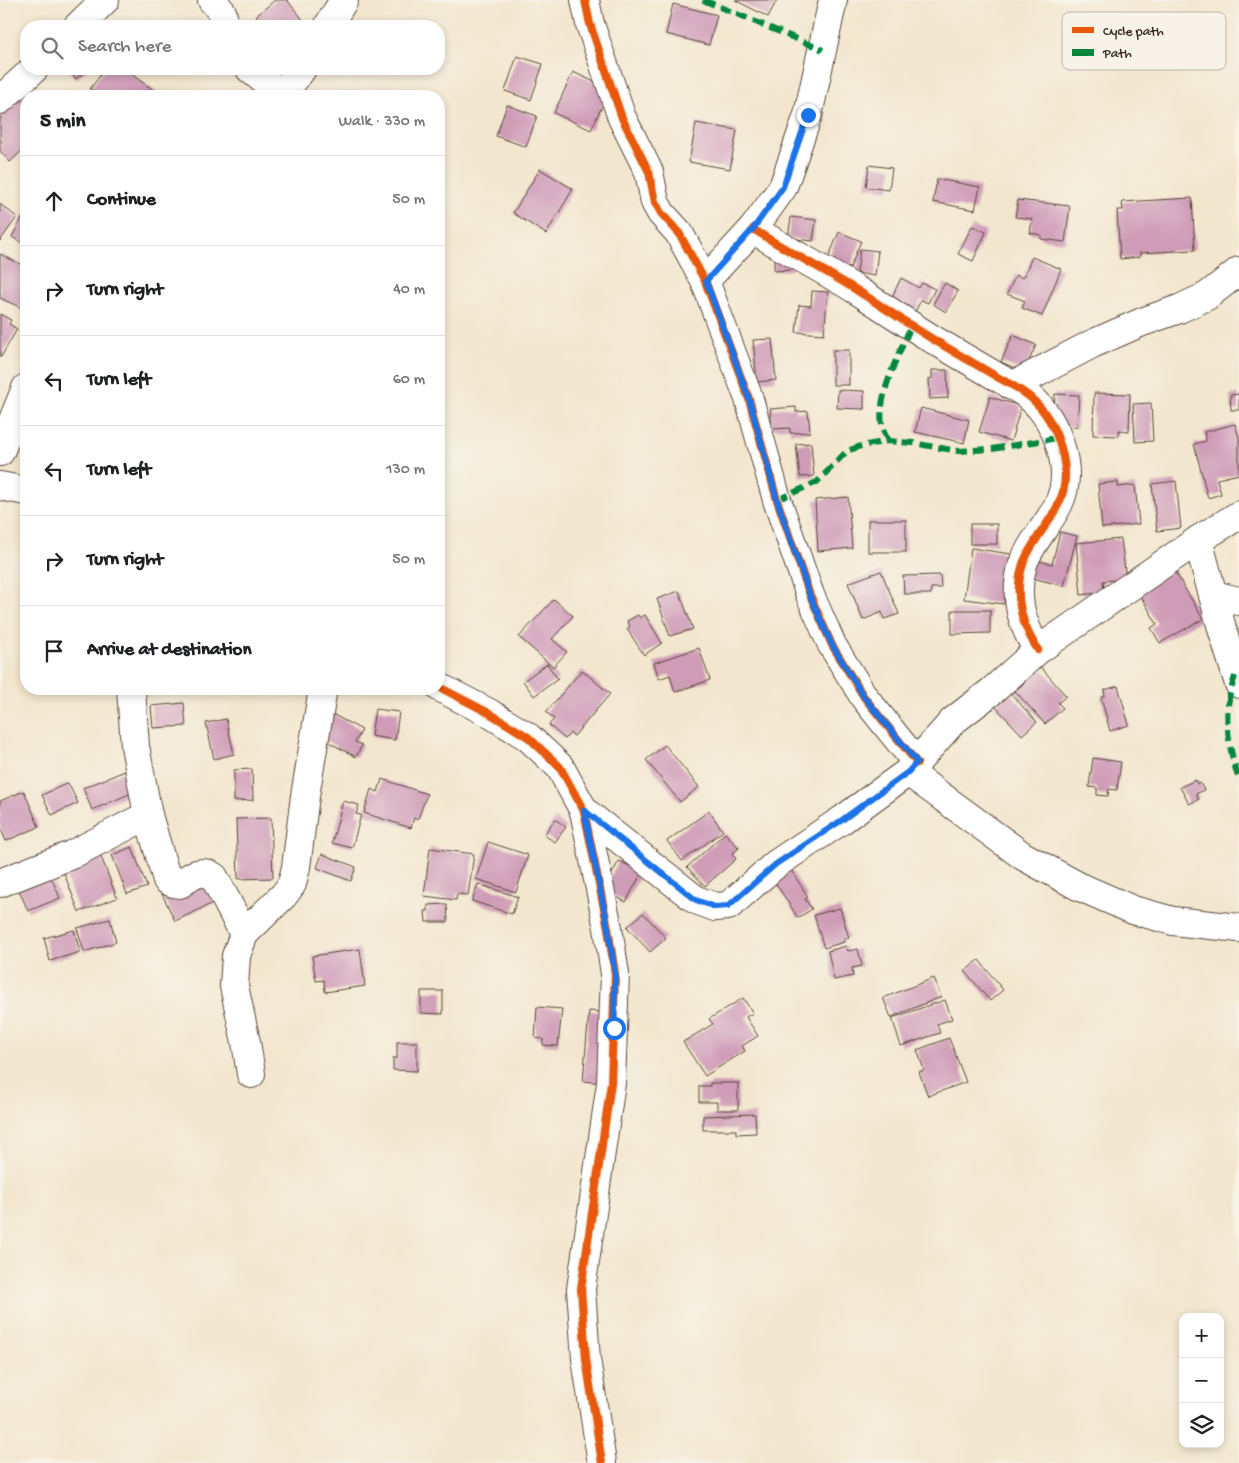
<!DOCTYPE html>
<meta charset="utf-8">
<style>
body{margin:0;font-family:"Gochi Hand",sans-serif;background:#f2f2f2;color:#202124}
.controls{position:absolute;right:15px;bottom:15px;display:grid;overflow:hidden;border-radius:10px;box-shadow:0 2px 8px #0003}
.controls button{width:45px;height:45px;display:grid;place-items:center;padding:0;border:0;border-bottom:1px solid #e0e0e0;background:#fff;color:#202124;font:25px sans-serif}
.stop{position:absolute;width:15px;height:15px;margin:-11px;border:4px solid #1a73e8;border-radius:50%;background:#fff}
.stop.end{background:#1a73e8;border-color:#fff;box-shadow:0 1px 5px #0008}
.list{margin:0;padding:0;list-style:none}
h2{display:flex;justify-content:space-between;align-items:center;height:65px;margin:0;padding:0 20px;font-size:21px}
h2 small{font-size:16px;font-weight:400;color:#757577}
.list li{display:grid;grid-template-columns:32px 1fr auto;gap:15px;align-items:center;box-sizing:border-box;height:90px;padding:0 20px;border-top:1px solid #e0e0e0}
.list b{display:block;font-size:19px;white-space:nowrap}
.list em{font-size:16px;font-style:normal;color:#757577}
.icon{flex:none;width:28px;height:28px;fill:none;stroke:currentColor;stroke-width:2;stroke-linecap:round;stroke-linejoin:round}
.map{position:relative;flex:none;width:1239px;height:1463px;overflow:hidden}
.search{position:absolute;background:#fff;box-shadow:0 2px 8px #0003;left:20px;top:20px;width:425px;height:55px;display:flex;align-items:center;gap:12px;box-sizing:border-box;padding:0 18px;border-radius:20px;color:#757577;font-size:19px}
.panel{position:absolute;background:#fff;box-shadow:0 2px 8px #0003;left:20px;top:90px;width:425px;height:605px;border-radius:20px}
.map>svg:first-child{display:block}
.building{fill:#cf9cb7}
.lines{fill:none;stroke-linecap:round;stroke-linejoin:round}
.street-casing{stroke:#574638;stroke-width:30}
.street{stroke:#fff;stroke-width:28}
.quiet{stroke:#00873e;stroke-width:6;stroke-dasharray:12 6;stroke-linecap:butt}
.cycleway-casing{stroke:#f7f3e8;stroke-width:11}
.cycleway{stroke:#e8590c;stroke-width:8}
.route{stroke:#1a73e8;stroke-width:6}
.key{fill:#f7f3e8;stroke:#bfb7ab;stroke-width:1}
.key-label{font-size:14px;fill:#3b2a1e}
</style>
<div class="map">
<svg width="1239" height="1463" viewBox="0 0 1239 1463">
<rect width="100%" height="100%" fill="#f7f3e8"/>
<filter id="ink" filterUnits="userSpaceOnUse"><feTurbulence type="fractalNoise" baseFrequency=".02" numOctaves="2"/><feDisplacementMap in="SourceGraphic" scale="10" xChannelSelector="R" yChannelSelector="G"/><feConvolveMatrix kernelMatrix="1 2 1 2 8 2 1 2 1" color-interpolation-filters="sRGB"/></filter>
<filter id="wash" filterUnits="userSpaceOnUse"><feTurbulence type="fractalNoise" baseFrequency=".0096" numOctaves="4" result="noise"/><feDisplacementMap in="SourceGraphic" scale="20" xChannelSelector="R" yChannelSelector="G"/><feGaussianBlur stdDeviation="1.12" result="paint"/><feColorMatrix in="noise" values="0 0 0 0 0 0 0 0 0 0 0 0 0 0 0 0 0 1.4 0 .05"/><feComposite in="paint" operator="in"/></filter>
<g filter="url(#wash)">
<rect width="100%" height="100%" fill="#f3e6ce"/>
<g id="blocks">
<g class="building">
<path d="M275,0H287L308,26H253L260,21L256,16Z"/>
<path d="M735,0H777L768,17Z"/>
<path d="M673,4L717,15L709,45L666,34Z"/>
<path d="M517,56L543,64L531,100L505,91Z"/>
<path d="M67,69H88L76,79Z"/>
<path d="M105,69H124L159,94L158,96H100L90,89Z"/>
<path d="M573,72L610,89L591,130L554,113Z"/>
<path d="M16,93L26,104V147L10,162L0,151V142L2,141L0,139V120L1,119L0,108Z"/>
<path d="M507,105L537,116L526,147L496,136Z"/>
<path d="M696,123L737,130L730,169L689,162Z"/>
<path d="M869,165L892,168L889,190L866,187Z"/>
<path d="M540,169L573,189L546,234L513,213Z"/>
<path d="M937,179L980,187L975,210L933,202Z"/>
<path d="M1192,198L1195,250L1140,253V257L1120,259L1117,210H1123L1122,202Z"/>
<path d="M1018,200L1070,206L1065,242L1041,239V235L1030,233L1032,219L1015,217Z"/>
<path d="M0,204L17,217L0,241Z"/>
<path d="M26,211V245L12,237Z"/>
<path d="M791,217L816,220L813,241L788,238Z"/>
<path d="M972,226L986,232L973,261L958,254Z"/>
<path d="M839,232L861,241L850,268L828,259Z"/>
<path d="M860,249L878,251L875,276L857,273Z"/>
<path d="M0,254L26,267V310L0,298Z"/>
<path d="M792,256V270L774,271V257Z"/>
<path d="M1032,257L1061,269L1042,316L1022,308L1025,301L1007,294L1016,275L1023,278Z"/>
<path d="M901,278L919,288L922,283L935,289L928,303L921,300L915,312L891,299Z"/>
<path d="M945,283L958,291L946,312L933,304Z"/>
<path d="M812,291L828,292L824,334L796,332L799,305L811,306Z"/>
<path d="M0,314L11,320L9,324L17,329L1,357H0Z"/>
<path d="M1013,335L1036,345L1024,372L1001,362Z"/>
<path d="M772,339L776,380L757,382L753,340Z"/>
<rect x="833" y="350" width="16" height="35"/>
<path d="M932,370H947L948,398L930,399L929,379L932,378Z"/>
<path d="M838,390L864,391V409L837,408Z"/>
<path d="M1094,393L1130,394L1129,431L1119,430V436L1093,435Z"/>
<path d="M1055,394L1079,395L1077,427L1053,425Z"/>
<path d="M1239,394V410H1231L1230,395Z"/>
<path d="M990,397L1021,406L1011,441L979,432Z"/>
<path d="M1151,403L1153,441L1135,442L1133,404Z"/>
<path d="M796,407V412L808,411L810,432L790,433V428L772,429L770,409Z"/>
<path d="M921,408L969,420L964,443L915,432Z"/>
<path d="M1235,424L1239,438V474L1217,479L1221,494L1208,498L1194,444L1206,441L1204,432Z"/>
<path d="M811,443L814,476L800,477L796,444Z"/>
<path d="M1176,481L1181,528L1157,531L1152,484Z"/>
<path d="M1118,482V487L1135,485L1139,524L1102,528L1098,484Z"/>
<path d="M848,497L852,548L818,551L815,500Z"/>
<rect x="868" y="520" width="38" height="32"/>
<rect x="970" y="524" width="27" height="20"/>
<path d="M1060,532L1077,536L1064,586L1025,576L1030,559L1052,564Z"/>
<path d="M1121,539L1126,579L1103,581L1104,592L1081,595L1076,543Z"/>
<path d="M971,548L1011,554L1004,604L964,599Z"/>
<path d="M1174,570L1203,619L1160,643L1151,628L1157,624L1138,591Z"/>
<path d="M881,571L899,614L884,619L882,612L863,620L848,583Z"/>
<path d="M940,575L941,588H931V594H904L903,576Z"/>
<path d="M679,591L693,629L670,636L657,599Z"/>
<path d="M554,599L573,616L552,639L567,652L553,667L519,637Z"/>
<path d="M952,610H990V633L952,634Z"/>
<path d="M638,615L640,618L645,615L662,643L644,655L627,629L630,626L627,621Z"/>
<path d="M699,648L710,680L675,692L670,675L659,679L654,663Z"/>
<path d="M547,664L558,679L534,696L523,681Z"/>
<path d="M1038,664L1066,696L1058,703L1063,708L1045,724L1015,691L1025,682L1021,679Z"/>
<path d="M582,670L610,694L574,736L570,733L565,739L549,725L554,719L546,712Z"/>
<path d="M1118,686L1129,725L1110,731L1101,697L1105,696L1104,690Z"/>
<path d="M1010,693L1037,722L1022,735L995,706Z"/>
<path d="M184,703L186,726L153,728L151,706Z"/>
<path d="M375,709L399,712L395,740L371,736Z"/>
<path d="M334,715L362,730L355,742L362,745L356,757L321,738Z"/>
<path d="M226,719L234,754L214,759L206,723Z"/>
<path d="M665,745L699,787L680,802L646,760Z"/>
<path d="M1093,758L1121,762L1117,790L1109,789L1108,796L1097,795V788L1089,787Z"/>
<path d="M252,769L253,800L234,801V770Z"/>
<path d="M125,771L134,792L92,810L83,788Z"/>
<path d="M382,779L427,794L418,819L414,818L411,828L364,813L371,789L378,792Z"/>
<path d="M1196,780L1197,784L1200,783L1204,790L1196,794L1199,799L1189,804L1180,787Z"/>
<path d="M68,783L78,803L52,815L42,795Z"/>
<path d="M24,791L39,827L6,841L0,827V801Z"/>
<path d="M343,801L359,805L356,814L361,815L352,848L332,843Z"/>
<path d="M709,811L723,831L682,861L667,841Z"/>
<path d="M271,818L273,878L238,879L236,819Z"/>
<path d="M555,819L566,827L555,842L544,835Z"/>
<path d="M725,833L739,848L732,854L736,859L705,886L687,867Z"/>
<path d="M488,842L528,855L516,892L476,879Z"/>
<path d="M132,847L147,887L127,894L112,855Z"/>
<path d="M430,848L474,854L468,895L457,894L456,900L424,896Z"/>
<path d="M100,854L117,898L79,912L62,868Z"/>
<path d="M322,854L356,867L351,881L317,868Z"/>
<path d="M619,861L642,872L626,902L603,890Z"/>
<path d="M788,865L808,897L805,899L812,909L798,918L771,876Z"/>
<path d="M49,872L60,898L28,911L17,885Z"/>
<path d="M202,875L215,902L175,921L162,894Z"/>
<path d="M478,884L518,897L512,914L472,901Z"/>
<path d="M447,904L448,922H426L425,911H428V905Z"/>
<path d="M840,908L849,938L844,939V942L824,948L814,915Z"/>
<path d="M643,913L666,938L650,952L627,927Z"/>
<path d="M110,919L116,942L84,952L77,928Z"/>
<path d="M74,930L80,952L50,961L44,938Z"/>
<path d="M846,946L848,951L858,949L862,966L852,968L853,976L834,980L828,951Z"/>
<path d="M360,949L365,986L325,992L324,980L316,981L312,956Z"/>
<path d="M979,960L1003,990L990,1001L965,971Z"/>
<path d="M934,978L941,997L891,1017L883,998Z"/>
<path d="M421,991H443V1014L421,1013Z"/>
<path d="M743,998L753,1013L746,1017L758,1036L742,1046L745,1051L705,1076L683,1042L713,1024L709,1019Z"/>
<path d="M945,1000L952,1019L937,1024L940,1033L901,1046L892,1018Z"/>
<path d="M537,1007L562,1009L558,1046L543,1045V1039L535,1038Z"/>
<path d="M589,1011L610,1013L605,1083L583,1081Z"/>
<path d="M949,1038L966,1082L928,1096L919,1072L924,1070L917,1050Z"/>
<path d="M397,1042H417V1071L393,1070V1058H397Z"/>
<path d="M710,1083H738V1110H717V1102H699V1086H710Z"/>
<path d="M755,1114L756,1133L736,1134V1130H703V1116Z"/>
</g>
</g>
</g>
<g filter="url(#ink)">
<use href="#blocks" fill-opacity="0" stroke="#574638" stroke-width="1"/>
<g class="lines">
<defs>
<g id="street">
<path d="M212,0L222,12L225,26"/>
<path d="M585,0L590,24L622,118L649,172L655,202L661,213L679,233L705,281L749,399L777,500L810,595L832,645L864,697L917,763"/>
<path d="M78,26L105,0"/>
<path d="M328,26L344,0"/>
<path d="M250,69L280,93"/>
<path d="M267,96C284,91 292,84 302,69"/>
<path d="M0,100L34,69"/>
<path d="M753,229C787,251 823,269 858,291C883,307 908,324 934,340C956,353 977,365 999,378C1010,384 1022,390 1031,398C1058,422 1075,472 1058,505C1048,525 1030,544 1023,564C1013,596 1021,624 1038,650"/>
<path d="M705,281L753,229L783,187L808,115L833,0"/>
<path d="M1012,386L1092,344L1142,322L1179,309L1207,296L1239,271"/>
<path d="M0,452L26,388"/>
<path d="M0,486L26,491"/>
<path d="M1198,540L1223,632L1239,684"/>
<path d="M1213,595L1239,601"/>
<path d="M439,687L489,713L528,737L560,767L584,811L608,928L615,974L611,1083L581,1289L586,1359L602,1463"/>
<path d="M131,689L135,746L148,815L167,880L173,883L180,884C191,876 201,868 214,877L244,934"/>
<path d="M908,772L1023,856L1078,886L1133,910L1173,921L1239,928"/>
<path d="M584,811L696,900L715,907L728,906L733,902L776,864L842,820L908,772L953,721L992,691L1038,650L1198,540L1239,515"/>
<path d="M0,883L71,855L148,815"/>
<path d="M251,1074L246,1042L234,986L236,956L244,934L284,895L292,884L296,867L305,796L323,689"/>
</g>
</defs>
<use href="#street" class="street-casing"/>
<use href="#street" class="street"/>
<g class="quiet">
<path d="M703,0L823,50"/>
<path d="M888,441C886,436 883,431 882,426C877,394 899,355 911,326"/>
<path d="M777,500L817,482L847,451L861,446L888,441L913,443L958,451L992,449L1057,438"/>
<path d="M1235,676C1233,684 1230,691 1229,699C1224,724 1231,756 1239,780"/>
</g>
<defs>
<g id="cycleway">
<path d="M585,0L590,24L622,118L649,172L655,202L661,213L679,233L705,281L749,399L777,500L810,595L832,645L864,697L917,763"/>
<path d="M753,229C787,251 823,269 858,291C883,307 908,324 934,340C956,353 977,365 999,378C1010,384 1022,390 1031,398C1058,422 1075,472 1058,505C1048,525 1030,544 1023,564C1013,596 1021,624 1038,650"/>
<path d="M439,687L489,713L528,737L560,767L584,811L608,928L615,974L611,1083L581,1289L586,1359L602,1463"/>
</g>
</defs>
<use href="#cycleway" class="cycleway-casing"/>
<use href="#cycleway" class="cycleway"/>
</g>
</g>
<g class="lines" filter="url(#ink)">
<path class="route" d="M614,1028L615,974L608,928L584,810L696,900L715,907L728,906L776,864L842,820L908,772L917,762L864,697L832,645L810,596L777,500L749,399L706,281L753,229L783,187L808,115"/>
</g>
<rect x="1062" y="12" width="164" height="58" rx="8" class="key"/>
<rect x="1072" y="27" width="22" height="6" fill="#e8590c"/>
<rect x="1072" y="49" width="22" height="7" fill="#00873e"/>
<g class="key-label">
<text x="1103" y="35">Cycle path</text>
<text x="1103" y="57">Path</text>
</g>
</svg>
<div class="controls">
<button>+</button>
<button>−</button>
<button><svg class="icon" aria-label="layers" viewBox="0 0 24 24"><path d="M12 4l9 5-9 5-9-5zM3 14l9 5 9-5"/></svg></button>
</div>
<div class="stop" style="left:614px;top:1028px"></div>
<div class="stop end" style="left:808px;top:115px"></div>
<div class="search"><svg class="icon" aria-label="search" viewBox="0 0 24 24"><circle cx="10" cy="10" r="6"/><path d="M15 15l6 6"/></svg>Search here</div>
<section class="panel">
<h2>5 min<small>Walk · 330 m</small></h2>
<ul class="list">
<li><svg class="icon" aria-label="ahead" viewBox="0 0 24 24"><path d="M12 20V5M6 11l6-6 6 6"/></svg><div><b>Continue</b></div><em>50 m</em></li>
<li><svg class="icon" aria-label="right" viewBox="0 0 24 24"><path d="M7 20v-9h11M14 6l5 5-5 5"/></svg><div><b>Turn right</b></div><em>40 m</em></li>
<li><svg class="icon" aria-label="left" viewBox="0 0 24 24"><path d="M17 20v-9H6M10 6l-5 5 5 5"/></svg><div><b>Turn left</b></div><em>60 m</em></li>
<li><svg class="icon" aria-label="left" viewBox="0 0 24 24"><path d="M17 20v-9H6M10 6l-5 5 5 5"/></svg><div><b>Turn left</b></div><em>130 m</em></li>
<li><svg class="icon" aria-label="right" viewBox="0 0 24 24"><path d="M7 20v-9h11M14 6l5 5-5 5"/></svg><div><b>Turn right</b></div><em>50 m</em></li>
<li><svg class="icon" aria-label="arrive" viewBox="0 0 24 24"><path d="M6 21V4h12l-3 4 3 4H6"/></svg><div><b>Arrive at destination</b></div></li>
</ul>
</section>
</div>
